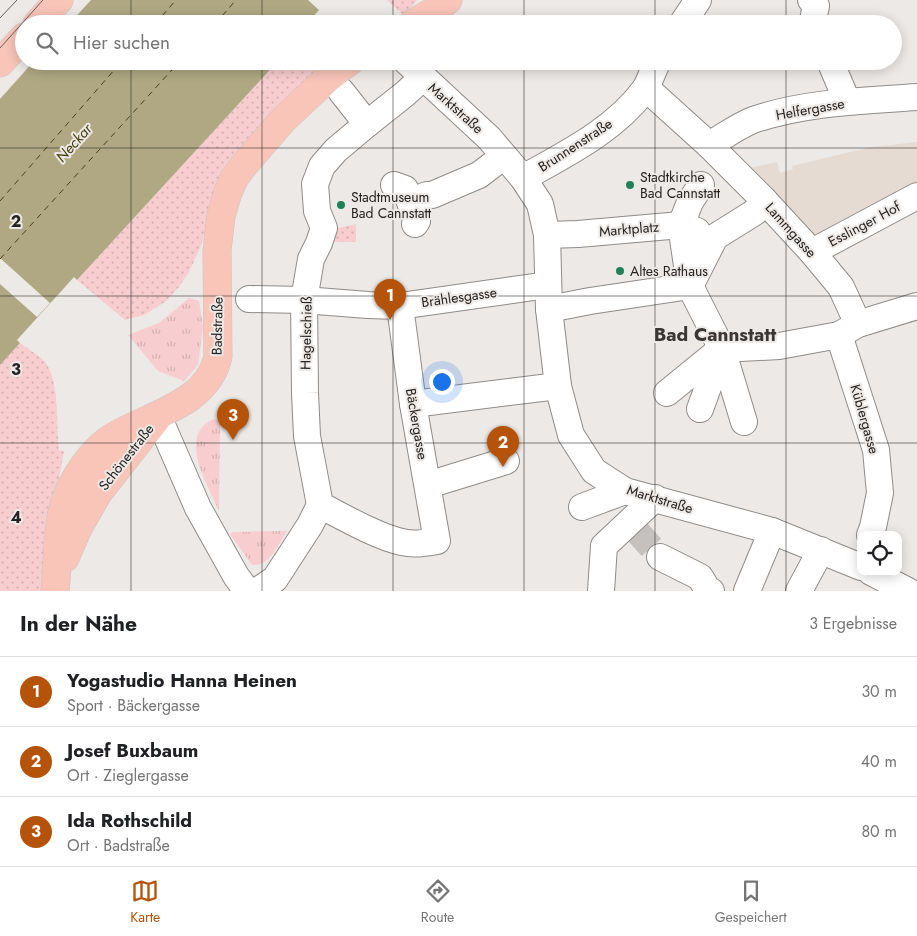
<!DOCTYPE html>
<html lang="de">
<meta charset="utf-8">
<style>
body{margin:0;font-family:Jost,sans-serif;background:#f6f6f6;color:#202124}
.controls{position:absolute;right:15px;bottom:15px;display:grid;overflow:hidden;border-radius:10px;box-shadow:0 2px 12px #0003}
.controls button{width:45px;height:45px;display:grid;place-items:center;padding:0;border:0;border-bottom:1px solid #e0e0e0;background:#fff;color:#202124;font:25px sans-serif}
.you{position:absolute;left:441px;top:381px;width:18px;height:18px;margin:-12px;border:4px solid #fff;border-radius:50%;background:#1a73e8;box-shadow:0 0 0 8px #1a73e833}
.badge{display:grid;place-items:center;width:32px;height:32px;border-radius:50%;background:#b45309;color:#fff;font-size:16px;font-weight:700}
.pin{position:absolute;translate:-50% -41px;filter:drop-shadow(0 1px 2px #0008)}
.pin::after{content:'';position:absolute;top:26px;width:18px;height:15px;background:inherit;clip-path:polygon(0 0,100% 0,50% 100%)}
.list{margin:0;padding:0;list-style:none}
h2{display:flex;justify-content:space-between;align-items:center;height:65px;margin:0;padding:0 20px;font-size:21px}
h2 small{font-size:16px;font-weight:400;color:#757577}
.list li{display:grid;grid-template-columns:32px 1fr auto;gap:15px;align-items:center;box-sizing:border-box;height:70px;padding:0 20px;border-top:1px solid #e0e0e0}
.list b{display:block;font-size:19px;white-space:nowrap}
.list p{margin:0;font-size:16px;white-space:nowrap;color:#757577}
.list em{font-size:16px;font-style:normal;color:#757577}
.icon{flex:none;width:28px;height:28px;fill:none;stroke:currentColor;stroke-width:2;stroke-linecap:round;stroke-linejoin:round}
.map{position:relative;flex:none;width:917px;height:591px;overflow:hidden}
.search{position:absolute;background:#fff;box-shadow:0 2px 12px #0003;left:15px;right:15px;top:15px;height:55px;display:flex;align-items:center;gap:12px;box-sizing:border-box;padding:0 18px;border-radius:28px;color:#757577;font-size:19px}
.sheet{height:275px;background:#fff}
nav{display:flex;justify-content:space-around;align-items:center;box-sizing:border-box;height:70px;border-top:1px solid #e0e0e0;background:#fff;font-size:14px;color:#757577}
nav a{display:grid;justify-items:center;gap:2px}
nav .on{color:#b45309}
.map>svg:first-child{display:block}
.built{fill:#e6dbd3}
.grass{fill:url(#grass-tufts)}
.park{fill:url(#park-dots)}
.water{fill:#afa883}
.pier{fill:#ede9e6}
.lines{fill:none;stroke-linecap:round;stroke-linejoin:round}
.ferry{stroke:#4a4113;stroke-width:1;stroke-dasharray:6 5;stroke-linecap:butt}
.minor-tunnel{stroke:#c5c1bf;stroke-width:26;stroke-dasharray:26 13;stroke-linecap:butt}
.minor-casing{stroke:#8f8b89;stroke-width:28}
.major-casing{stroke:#c6c6c6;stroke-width:29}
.minor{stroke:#fff;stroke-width:26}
.major{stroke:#f8c5b8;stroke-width:28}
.tram{stroke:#62605f;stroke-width:1}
.grid{fill:none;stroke:#242322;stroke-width:1;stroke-opacity:0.55}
.poi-dot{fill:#208159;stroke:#ede9e6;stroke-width:2}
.labels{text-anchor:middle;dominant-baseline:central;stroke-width:4;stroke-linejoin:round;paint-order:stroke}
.street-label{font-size:14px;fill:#242322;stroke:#ede9e6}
.poi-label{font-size:14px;fill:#242322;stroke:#ede9e6;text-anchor:start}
.water-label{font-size:15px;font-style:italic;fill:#4a4113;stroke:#ede9e6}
.district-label{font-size:19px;font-weight:bold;fill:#393634;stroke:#ede9e6}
.grid-label{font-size:16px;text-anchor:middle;font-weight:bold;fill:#242322;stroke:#ede9e6;stroke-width:4;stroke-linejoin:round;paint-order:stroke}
</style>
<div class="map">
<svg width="917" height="591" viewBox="0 0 917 591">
<defs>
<pattern id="grass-tufts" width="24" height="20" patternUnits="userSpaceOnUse" patternTransform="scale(1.25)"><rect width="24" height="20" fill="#f8cdcf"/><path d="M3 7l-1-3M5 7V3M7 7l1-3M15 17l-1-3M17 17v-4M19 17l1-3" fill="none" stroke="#d4b0b1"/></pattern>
<pattern id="park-dots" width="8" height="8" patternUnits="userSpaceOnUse" patternTransform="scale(1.25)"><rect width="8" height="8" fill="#f8cdcf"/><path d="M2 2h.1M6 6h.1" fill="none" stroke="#d4b0b1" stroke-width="1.8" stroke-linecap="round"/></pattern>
</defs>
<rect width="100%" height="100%" fill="#ede9e6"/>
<path class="built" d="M917,142V188L813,245L749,168L777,162L780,173L793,169L792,166L871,147Z"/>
<g class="grass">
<path d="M189,298L199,301L203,327L198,365L184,381L158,371L128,335L159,323Z"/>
<path d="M214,419L218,421L220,424L219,511C208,485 176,435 214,419Z"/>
<path d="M287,531C278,544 270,567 252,565L230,534L233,532Z"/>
</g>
<g class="park">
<path d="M387,0H417L404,16Z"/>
<path d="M278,61H337L213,204L201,246L189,272L179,287L165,302L144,315L125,320L77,280Z"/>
<path d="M356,224V242H331L330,230Z"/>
<path d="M20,343C28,349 39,355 45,362C60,380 56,427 59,450L64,451L54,506L43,591H0V365Z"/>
</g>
<g class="water">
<path d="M91,0H328L311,19L314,22L313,24H69Z"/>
<path d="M34,61H278L77,280L74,277L17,340L20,343L0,365V99Z"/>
</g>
<g class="pier">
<path d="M308,0H330L321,12Z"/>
<path d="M0,258L50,303L37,317L0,284Z"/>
</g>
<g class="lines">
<g class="ferry">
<path d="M155,24L176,0"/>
<path d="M215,24L236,0"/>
<path d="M0,201L122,61"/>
<path d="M0,259L180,61"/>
</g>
<path class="minor-tunnel" d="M634,528L660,557"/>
<defs>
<g id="minor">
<path d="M811,0L816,6L813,20L814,24"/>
<path d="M682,24L698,0"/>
<path d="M406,61L489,138L523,178L540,204L547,235L549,309L558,386L571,435L594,471L625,491L772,531L861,567"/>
<path d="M830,61L847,101"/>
<path d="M646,88L709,145L764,200L812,252L841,287L858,324"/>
<path d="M341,91L367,124L406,93L422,78"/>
<path d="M709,145C723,137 738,126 753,120C805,102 862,101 917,97"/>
<path d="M523,178C566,154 615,130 645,89C650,81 653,70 658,61"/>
<path d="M394,185L405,189L417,221L415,224"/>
<path d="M701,185L690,202L681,225L690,286L722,349L744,422"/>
<path d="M411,201L427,195H432L479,175L504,156"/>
<path d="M547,235L578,234L681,225L697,231"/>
<path d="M812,252L917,196"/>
<path d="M249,299L304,300L368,305L400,306L548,285"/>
<path d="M549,309L590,301L690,286L715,237L755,212L764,200"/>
<path d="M839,335L876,450L880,493L873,527L870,535"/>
<path d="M667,393L721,349"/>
<path d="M413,404L558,386"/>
<path d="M700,409L722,349L779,346L839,335L858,324L917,306"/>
<path d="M158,416L198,508L236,576L247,591"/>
<path d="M428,485L506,461"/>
<path d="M320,505L307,436L305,393L304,300L311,259L319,243L324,228L317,211L315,184L322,166L336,150L367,124"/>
<path d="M320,505C343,517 378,537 402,542C414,545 425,543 437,541L413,404L400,306"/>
<path d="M582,507L625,491"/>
<path d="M660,557L700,577L708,590L711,591"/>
<path d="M871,572L908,591"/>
<path d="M257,591L275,579L310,525L320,505"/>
<path d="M601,591L604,546L655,498"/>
<path d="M747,591L772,531"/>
<path d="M799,591L821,550"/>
</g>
<g id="major">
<path d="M37,24L59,0"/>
<path d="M412,24L434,11L448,0"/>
<path d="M0,63L24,37"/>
<path d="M65,558L78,528L98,493L156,419"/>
<path d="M55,591C59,555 55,515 73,483C82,467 95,449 110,439C146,415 208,406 218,356L217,250L221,216L228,192L235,177L245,164L283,120L329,77L350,61"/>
</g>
</defs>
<use href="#minor" class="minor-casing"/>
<use href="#major" class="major-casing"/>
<use href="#minor" class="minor"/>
<use href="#major" class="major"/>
<g class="tram">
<path d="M0,18L17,0"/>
<path d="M0,48L43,0"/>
</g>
</g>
<path class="grid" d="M131,0V24M262,0V24M393,0V24M524,0V24M655,0V24M786,0V24M131,61V591M262,61V591M393,61V591M524,61V591M655,61V591M786,61V591M0,148H917M0,296H917M0,443H917"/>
<g class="poi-dot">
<circle cx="630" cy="185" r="5"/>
<circle cx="341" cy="205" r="5"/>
<circle cx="620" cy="271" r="5"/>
</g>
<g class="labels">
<g class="street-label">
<text transform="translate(456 108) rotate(42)">Marktstraße</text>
<text transform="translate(810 109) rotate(-10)">Helfergasse</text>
<text transform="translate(575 145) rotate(-33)">Brunnenstraße</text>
<text transform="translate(864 224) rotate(-28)">Esslinger Hof</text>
<text transform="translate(629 229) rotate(-5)">Marktplatz</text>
<text transform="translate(791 230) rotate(48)">Lammgasse</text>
<text transform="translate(459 297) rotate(-8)">Brählesgasse</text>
<text transform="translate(217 326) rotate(-89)">Badstraße</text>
<text transform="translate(306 333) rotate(-89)">Hagelschieß</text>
<text transform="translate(865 419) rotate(74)">Küblergasse</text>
<text transform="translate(417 424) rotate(80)">Bäckergasse</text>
<text transform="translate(126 457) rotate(-52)">Schönestraße</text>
<text transform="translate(660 499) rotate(17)">Marktstraße</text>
</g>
<g class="poi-label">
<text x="640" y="177">Stadtkirche<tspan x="640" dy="16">Bad Cannstatt</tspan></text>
<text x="351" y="197">Stadtmuseum<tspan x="351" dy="16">Bad Cannstatt</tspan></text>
<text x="630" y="271">Altes Rathaus</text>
</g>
<g class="water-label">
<text transform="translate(74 143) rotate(-48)">Neckar</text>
</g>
<g class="district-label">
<text x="715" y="334">Bad Cannstatt</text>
</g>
</g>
<g class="grid-label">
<text x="16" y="227">2</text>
<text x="16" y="375">3</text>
<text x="16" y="523">4</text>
</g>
</svg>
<div class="controls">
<button><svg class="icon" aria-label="locate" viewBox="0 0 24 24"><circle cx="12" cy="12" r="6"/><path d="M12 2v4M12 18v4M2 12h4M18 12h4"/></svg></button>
</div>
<div class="you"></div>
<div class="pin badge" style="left:390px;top:320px">1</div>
<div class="pin badge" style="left:503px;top:467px">2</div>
<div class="pin badge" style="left:233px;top:440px">3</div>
<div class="search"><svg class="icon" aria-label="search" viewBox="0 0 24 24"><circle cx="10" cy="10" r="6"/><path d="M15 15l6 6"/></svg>Hier suchen</div>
</div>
<section class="sheet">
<h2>In der Nähe<small>3 Ergebnisse</small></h2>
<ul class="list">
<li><span class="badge">1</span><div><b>Yogastudio Hanna Heinen</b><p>Sport · Bäckergasse</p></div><em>30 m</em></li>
<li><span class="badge">2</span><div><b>Josef Buxbaum</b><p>Ort · Zieglergasse</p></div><em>40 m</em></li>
<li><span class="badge">3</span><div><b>Ida Rothschild</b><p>Ort · Badstraße</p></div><em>80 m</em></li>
</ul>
</section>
<nav>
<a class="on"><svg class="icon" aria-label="map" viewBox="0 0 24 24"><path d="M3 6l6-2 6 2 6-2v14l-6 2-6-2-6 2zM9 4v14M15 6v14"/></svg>Karte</a>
<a><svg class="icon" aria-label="directions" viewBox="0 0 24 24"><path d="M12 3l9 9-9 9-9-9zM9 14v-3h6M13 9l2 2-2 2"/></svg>Route</a>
<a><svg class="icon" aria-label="saved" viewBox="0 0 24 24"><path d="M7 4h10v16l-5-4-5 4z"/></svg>Gespeichert</a>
</nav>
